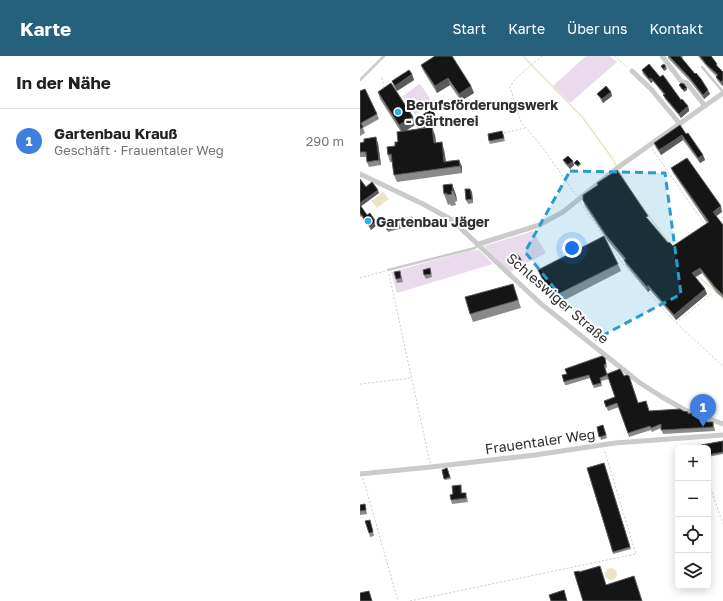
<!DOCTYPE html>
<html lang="de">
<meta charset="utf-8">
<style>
body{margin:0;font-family:"Golos Text",sans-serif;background:#f2f2f2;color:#202124}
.controls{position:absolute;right:12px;bottom:12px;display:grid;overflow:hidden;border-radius:6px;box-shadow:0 2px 10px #0003}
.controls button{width:36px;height:36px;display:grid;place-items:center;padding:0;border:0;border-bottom:1px solid #e0e0e0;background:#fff;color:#202124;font:20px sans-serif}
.you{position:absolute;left:212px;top:192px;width:14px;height:14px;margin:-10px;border:3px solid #fff;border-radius:50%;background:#1a73e8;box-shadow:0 0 0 6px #1a73e833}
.badge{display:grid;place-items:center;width:26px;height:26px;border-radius:50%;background:#25607d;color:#fff;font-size:13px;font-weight:700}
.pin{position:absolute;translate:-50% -33px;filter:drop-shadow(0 1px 2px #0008)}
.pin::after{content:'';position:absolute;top:21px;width:14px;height:12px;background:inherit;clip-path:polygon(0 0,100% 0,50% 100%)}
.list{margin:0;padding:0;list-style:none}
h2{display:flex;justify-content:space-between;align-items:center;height:52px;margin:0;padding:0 16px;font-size:17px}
h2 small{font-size:13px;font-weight:400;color:#757577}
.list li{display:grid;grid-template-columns:26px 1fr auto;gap:12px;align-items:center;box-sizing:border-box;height:64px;padding:0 16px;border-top:1px solid #e0e0e0}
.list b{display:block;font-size:15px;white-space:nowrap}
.list p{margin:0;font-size:13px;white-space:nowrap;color:#757577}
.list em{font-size:13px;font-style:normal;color:#757577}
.icon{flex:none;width:22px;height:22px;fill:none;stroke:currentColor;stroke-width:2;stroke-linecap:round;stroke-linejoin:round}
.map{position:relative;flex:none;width:363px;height:545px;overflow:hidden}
header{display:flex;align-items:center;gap:24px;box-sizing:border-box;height:56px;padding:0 20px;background:#25607d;color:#fff}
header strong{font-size:19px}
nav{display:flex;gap:22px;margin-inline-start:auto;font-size:14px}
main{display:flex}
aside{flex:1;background:#fff}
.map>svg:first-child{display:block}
.green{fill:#e9dbec}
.water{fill:#ece4c6}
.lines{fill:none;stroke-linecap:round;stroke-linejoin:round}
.stream{stroke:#ece4c6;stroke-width:1.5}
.path{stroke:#cbcbcb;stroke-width:1;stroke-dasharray:2 2;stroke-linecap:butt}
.service{stroke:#cbcbcb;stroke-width:2.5}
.minor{stroke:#cbcbcb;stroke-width:5}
.wall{fill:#8a8a8a}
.shaded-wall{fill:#5b5b5b}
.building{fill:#151515;stroke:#5b5b5b}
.marked{fill:#2b9bcd;fill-opacity:0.2;stroke:#2b9bcd;stroke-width:3;stroke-dasharray:8 5;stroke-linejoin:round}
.poi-dot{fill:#2baee9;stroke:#fff;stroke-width:1.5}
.labels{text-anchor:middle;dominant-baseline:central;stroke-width:4;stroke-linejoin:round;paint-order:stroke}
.poi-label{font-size:14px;font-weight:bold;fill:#2e2e2e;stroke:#fff;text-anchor:start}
.street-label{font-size:14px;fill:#2e2e2e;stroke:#fff}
</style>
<header>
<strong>Karte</strong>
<nav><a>Start</a><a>Karte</a><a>Über uns</a><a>Kontakt</a></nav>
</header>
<main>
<aside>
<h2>In der Nähe<small></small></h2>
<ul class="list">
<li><span class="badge" style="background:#3f7fe0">1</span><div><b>Gartenbau Krauß</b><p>Geschäft · Frauentaler Weg</p></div><em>290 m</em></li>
</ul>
</aside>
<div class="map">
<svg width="363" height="545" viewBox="0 0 363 545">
<rect width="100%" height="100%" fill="#fff"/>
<g class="green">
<path d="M226,0H250L257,6L210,47L193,30Z"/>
<path d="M59,28L61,29L73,47L55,59L43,40Z"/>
<path d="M173,175L186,197L150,216L124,190Z"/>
<path d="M119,194L133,208L37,237L31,216L109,195Z"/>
</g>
<g class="water">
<path d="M23,136L29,143L17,152L11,145Z"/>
<circle cx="251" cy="518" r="6"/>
</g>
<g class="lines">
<g class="stream">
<path d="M163,0L223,62L252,102L269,132L290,162L310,188"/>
<path d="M338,220L363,242"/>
</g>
<g class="path">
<path d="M182,0L155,23L150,31L161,66L183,92L216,139"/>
<path d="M254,0L267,11"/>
<path d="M22,22L24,32"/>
<path d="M144,77L165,72"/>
<path d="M292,93L344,167H346"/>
<path d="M221,147L244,181"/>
<path d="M358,164L363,161"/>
<path d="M247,185L264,209L316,267L363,310"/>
<path d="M29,218L70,407"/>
<path d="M0,222L25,215"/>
<path d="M316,267L351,238"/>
<path d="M0,328L51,322"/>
<path d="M339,387V392"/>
<path d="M3,422L38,545"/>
<path d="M348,425L363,468"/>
<path d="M50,545L276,498L244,393"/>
</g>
<g class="service">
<path d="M342,11L363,36"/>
<path d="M0,24L24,0"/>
<path d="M28,214L115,192L118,189"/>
</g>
<g class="minor">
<path d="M302,0L321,25L327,27L345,50"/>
<path d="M272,15L291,33L320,68"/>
<path d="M0,118L63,148L92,164L180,247L280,327L302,341L325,354L363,368"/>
<path d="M119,188L179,169L203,156L260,110L363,37"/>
<path d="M0,418L71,411L175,399L255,387L363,379"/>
</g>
</g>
<g class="wall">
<path d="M308,0H322L323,1L322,2L350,38L344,43L330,25L308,2Z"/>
<path d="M338,0H351L357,8L362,30L357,24L356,21V20L347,11Z"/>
<path d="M61,9L111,30L114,37L101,45L90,29L77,37L64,16Z"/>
<path d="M282,14L300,21L321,44L328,50L329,54V55L321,62L305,43L304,39L293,25L291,27L283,18Z"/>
<path d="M52,18L54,24L37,35L34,31L32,25Z"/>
<path d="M0,35L17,58L19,63L3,72L5,77L0,80Z"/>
<path d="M18,36L55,69L45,75L59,73L56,70L54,64L77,65L65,72L75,79L76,87L84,94L86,105L99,104L102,111V117L37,126L34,119L32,106H30L28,99L38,86L41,76L20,43Z"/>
<path d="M251,36L252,40L243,47L237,38Z"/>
<path d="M142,75L145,85L130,88L129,85Z"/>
<path d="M326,78L343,99L345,104L340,107L323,84L301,99L296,92L294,87Z"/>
<path d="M0,87H18L21,109L9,111L7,106L6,101H0Z"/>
<path d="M203,104L214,109L210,113L205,108Z"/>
<path d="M311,112L362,156L356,160L363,169V242L357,237L342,217L335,221L347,238L316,264L290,234L288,236L266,209L264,204L248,185L225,150L223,144L238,129L237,127L289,164L308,187L313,190L347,167L313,117Z"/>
<path d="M0,123L6,131L19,137L1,150L7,159L16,166L17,169L11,174L1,160L0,161Z"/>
<path d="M92,128L96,139L97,145L95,146L96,149L91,150L90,148L88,149L84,138Z"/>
<path d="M110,133L112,136L113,147L108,148L106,144Z"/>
<path d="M52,161L54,169L28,176L26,168Z"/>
<path d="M258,208L261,215L195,249L181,221L178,214Z"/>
<path d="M40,215L43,226L37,227L36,223Z"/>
<path d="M71,216L72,221L66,223L64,219Z"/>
<path d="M153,228L161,252L113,266L110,258Z"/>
<path d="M245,302L247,311L245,312L249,323L241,325L242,330L234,332L230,322L207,329H205L202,319L207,318Z"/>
<path d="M255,341L278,347L289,355L328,356V357L333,360L339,362L347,366H353L354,370L355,375L303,378L301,372L292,376L291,374L269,381L259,351L248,355L244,345Z"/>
<path d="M243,369L247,382L241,384L237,371Z"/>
<path d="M363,385V398L348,401V392Z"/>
<path d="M244,407L271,493L253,498L227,412Z"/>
<path d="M87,412L91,423L85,424L82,414Z"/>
<path d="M101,429L102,437L107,441L108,446L92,448L91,444L93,438Z"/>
<path d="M5,448L7,458L0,459V449Z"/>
<path d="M11,468L14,480L10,481L9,477Z"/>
</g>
<g class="shaded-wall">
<path d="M306,11L307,13L304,15L303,13Z"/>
<path d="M52,18L54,24L37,35L35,30Z"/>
<path d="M88,22L90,29L77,37L75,30Z"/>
<path d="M291,22L293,25L291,27L289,23Z"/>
<path d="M363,24V29L362,30L361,26Z"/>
<path d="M111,30L114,37L101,45L99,38Z"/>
<path d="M327,32V34L324,36L323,34Z"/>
<path d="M348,34L350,38L344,43L343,39Z"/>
<path d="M251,36L252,40L243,47L242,43Z"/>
<path d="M328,50L329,54V55L321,62L319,58Z"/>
<path d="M75,59L77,65L60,75L58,70Z"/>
<path d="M53,61L55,69L42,77L39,69Z"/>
<path d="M72,71L75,79L77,95L74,87Z"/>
<path d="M322,79L323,84L301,99L299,94Z"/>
<path d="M16,81L18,87L21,109L19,104Z"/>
<path d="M82,86L84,94L87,113L84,106Z"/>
<path d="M343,99L345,104L340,107L338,102Z"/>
<path d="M99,104L102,111V117L100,110Z"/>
<path d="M213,105L214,109L210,113L208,109Z"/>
<path d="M220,107L221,108L218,111V110Z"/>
<path d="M92,128L96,139L97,145L93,135Z"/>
<path d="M110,133L112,136L113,147L112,143Z"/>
<path d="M18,134L19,137L0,151V147Z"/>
<path d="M361,150L362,156L355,161L353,156Z"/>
<path d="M16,166L17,169L11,174L10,170Z"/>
<path d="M161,203L162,205L155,211L154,209Z"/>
<path d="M340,212L342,217L334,222L332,217Z"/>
<path d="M288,229L290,234L288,236L287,231Z"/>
<path d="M345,233L347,238L316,264L314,259Z"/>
</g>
<g class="building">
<path d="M75,0H92L111,30L99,38L88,22L75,30L61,9Z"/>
<path d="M309,0H320L335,18L336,17L341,23L348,34L343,39L329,21Z"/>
<path d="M340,0H351L357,8L356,9L363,16V24L361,26L356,21L358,19L346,8Z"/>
<path d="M289,8L300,21L303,19L321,44L322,43L328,50L327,51L319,58L303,39L305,38L291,22L289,23L282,14Z"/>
<path d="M304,8L306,11L303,13L301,10Z"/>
<path d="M49,14L52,18L35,30L32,25Z"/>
<path d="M31,27L53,61L39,69L18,36Z"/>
<path d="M321,27L324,28L327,32L323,34L319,29Z"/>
<path d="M246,30L251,36L242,43L237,38Z"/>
<path d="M5,33L17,58L1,67L3,71L0,73V35Z"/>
<path d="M72,53L75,59L58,70L54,64Z"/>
<path d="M320,69L326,78L328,77L343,99L338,102L322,79L299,94L294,87Z"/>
<path d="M72,71L74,87L82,86L84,106L99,104L100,110L34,119L31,98L28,99L27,91L35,90V86H38L37,76Z"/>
<path d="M142,75L144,82L129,85L128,78Z"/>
<path d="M16,81L19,104L7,106L6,96H0V87L4,86V83Z"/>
<path d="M208,100L213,105L208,109L203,104Z"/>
<path d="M327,102L361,150L353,156L363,169V239L355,231L340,212L332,217L345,233L314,259L288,229L287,231L264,204L266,203L246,179L223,144V139L238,129L237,127L257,114L288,160L286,161L308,187L309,186L313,190L349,166L311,112Z"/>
<path d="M217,104L220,107L218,110L214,107Z"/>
<path d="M0,123L6,131L12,126L18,134L0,147Z"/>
<path d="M92,128L93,135H91L92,138L87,139V137L84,138L83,129Z"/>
<path d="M105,133H110L112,143L106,144Z"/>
<path d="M0,149L7,159L10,157L16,166L10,170L0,157Z"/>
<path d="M52,161L54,167L27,174L26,168Z"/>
<path d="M244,180L258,208L192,241L178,214Z"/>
<path d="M157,198L161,203L154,209L150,204Z"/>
<path d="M70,212L71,218L64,219L63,214Z"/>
<path d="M40,215L41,222L36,223L34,216Z"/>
<path d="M153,228L158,244L110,258L105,241Z"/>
<path d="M242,300L245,302L246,308L244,309L247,319L240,322L241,327L233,329L229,319L206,325L204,326L202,319L207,318L205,313Z"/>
<path d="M260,313L264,320L267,319L269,320L278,347L286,345L289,355L320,353L323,355L328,356V358L332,357V360H338L339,362H346V366H353V371L301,374V368L291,372L290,370L268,377L257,347L246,351L244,345L255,341L247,318Z"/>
<path d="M243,369L246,379L239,381L237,371Z"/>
<path d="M363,385V396L348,399V392H341V389Z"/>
<path d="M244,407L270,491L253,496L227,412Z"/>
<path d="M87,412L90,421L84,423L82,414Z"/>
<path d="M101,429V437H106V442L91,444L90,439L93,438L92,430Z"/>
<path d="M5,448L6,454L0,455V449Z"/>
<path d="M10,464L13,476L9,477L5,465Z"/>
<path d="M240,510L246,529L274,520L282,545H223L214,516L219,515V516Z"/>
<path d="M204,534L207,545H191L189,539Z"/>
<path d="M9,535L12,545H0V537Z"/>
</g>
<path class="marked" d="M210,115L305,117L321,238L236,283L165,196Z"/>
<g class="poi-dot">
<circle cx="38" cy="56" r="4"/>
<circle cx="8" cy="165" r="4"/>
</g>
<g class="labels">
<g class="poi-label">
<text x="46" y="48">Berufsförderungswerk<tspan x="46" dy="16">- Gärtnerei</tspan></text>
<text x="16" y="165">Gartenbau Jäger</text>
</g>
<g class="street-label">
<text transform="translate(198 242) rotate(41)">Schleswiger Straße</text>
<text transform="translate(180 385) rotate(-8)">Frauentaler Weg</text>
</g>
</g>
</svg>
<div class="controls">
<button>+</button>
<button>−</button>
<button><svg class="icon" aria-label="locate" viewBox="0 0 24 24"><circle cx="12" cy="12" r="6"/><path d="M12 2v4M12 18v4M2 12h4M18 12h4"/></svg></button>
<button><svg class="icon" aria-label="layers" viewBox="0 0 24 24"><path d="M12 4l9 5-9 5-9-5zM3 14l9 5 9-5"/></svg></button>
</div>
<div class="you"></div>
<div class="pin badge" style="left:343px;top:371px;background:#3f7fe0">1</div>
</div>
</main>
